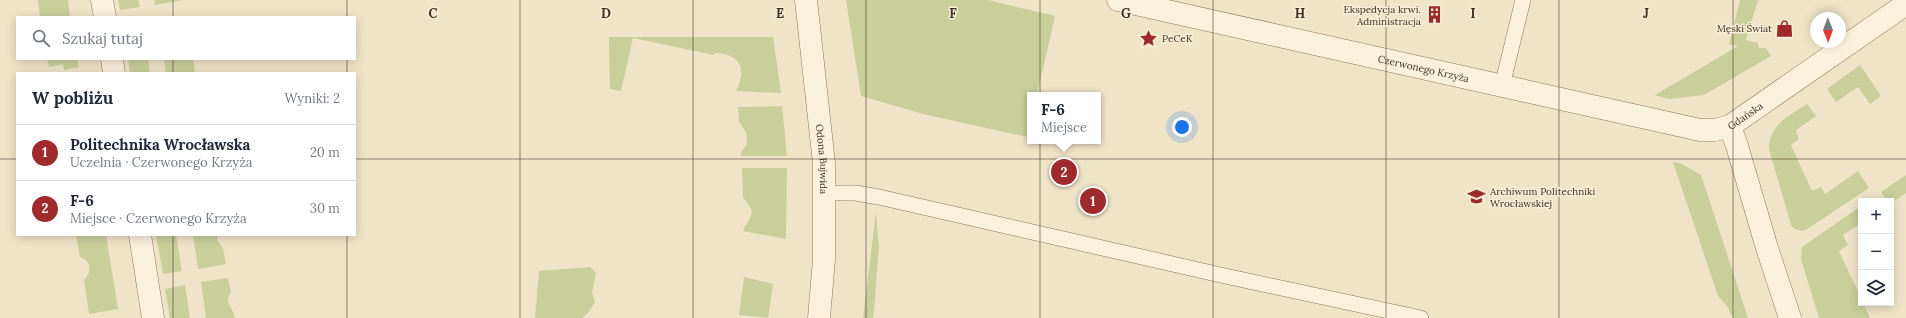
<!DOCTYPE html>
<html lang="pl">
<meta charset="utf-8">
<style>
body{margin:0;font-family:Lora,serif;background:#f6f6f7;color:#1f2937}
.controls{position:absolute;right:12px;bottom:12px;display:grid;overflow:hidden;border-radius:0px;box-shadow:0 2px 10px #0003}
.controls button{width:36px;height:36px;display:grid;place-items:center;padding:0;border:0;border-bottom:1px solid #e0e1e3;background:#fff;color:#1f2937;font:20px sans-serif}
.compass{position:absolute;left:1810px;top:12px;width:36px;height:36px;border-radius:50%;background:#fff;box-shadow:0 2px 10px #0003;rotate:179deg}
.you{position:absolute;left:1182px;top:127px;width:14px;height:14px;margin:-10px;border:3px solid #fff;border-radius:50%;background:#1a73e8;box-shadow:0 0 0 6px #1a73e833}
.badge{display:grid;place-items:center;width:26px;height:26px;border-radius:50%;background:#9e2a2b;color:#fff;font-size:13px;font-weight:700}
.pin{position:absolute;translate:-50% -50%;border:2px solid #fff;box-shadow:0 1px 4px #0006}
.popup{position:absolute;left:1027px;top:92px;width:74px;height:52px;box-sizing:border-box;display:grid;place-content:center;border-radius:0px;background:#fff;filter:drop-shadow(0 1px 3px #0005);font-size:13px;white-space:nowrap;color:#747a83}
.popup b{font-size:15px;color:#1f2937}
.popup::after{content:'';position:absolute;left:50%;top:100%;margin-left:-8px;border:8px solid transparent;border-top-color:#fff}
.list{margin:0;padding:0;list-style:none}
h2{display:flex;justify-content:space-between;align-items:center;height:52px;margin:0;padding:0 16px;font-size:17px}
h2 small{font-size:13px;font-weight:400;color:#747a83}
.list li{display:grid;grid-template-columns:26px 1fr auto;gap:12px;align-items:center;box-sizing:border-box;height:56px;padding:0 16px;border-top:1px solid #e0e1e3}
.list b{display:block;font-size:15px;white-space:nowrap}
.list p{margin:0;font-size:13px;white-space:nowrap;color:#747a83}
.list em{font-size:13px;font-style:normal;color:#747a83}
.icon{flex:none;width:22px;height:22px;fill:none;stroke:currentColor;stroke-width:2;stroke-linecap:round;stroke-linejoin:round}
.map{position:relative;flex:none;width:1906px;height:318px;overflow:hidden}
.search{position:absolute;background:#fff;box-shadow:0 2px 10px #0003;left:16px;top:16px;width:340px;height:44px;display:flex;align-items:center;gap:10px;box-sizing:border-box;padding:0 14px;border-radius:0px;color:#747a83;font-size:15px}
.panel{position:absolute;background:#fff;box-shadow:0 2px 10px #0003;left:16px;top:72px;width:340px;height:164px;border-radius:0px}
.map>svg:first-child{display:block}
.green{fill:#c9cf9b}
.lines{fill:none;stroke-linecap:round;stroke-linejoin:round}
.service-casing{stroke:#8d765c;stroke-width:16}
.minor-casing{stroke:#8d765c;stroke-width:23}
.service{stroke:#faf1dc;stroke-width:15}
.minor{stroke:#faf1dc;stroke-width:22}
.grid{fill:none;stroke:#3d2e20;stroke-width:1;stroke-opacity:0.55}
.labels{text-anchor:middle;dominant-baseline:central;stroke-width:3;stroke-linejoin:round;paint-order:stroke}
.poi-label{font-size:10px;fill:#3d2e20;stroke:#f7eed8;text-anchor:end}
.street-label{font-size:10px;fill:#3d2e20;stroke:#f7eed8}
.grid-label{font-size:13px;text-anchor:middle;font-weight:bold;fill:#3d2e20;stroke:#f7eed8;stroke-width:3;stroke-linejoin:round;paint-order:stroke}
</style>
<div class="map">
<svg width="1906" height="318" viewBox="0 0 1906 318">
<rect width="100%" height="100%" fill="#f0e4c8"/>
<g class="green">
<path d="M38,0H68L70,17H40Z"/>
<path d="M118,0H138L140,7L120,10Z"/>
<path d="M154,0H183L155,5Z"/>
<path d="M846,0H988L1055,16L1037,95H1030V126L1027,137L923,114L861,96Z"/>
<path d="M1740,0H1758L1746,40L1758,43L1759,48H1766L1771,56L1704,95L1669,99L1655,95L1738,46L1729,44Z"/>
<path d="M609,37H773L781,93L736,91C747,69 741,54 715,53L714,55L633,38L621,91L610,89Z"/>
<path d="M47,59H77L79,67L64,70L63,64L49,67Z"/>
<path d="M128,59H148L150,73H130Z"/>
<path d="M164,59H193L195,73H166Z"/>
<path d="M1860,65L1881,96L1870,104L1858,87L1836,102L1827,89Z"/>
<path d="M1807,104L1816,116L1796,130L1799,139L1791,145L1812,191L1821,187L1825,194L1858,171L1869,188L1806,230C1800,232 1795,230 1791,225L1769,149C1770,123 1788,117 1807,104Z"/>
<path d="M782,106L787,156H741V153L747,144L746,132L739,122L738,107Z"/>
<path d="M1673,162L1682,164L1701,175L1748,318H1733L1727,306L1718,296Z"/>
<path d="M742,168H787L786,239L743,231C750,215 758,213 743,198Z"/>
<path d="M1906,175V193L1891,203V201H1887L1881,192Z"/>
<path d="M1861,206V223L1843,235L1848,245L1839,251L1861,298V303H1863L1870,318H1819L1801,259L1802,247Z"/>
<path d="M876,212L879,247L874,311L873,318H863Z"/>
<path d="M76,235H106L118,309L89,314L84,280C92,272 92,261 80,257Z"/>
<path d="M156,235H176L182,271L163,274Z"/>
<path d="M193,235H218L217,240L223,248L226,264L198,269Z"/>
<path d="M590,267L596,273L592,293L595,302L588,313L582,318H535L539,271Z"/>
<path d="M744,277L773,284L768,318L739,315Z"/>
<path d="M228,278L231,292C223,302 234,308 235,318H206L201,282Z"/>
<path d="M185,285L190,318H170L165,289Z"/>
</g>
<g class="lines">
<defs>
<g id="service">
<path d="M1502,86L1523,0"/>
<path d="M825,193H856L879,197L1225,276L1421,318"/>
</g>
<g id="minor">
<path d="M102,0L105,17"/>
<path id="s1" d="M806,0L824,163V259L819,318"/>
<path id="s2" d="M1118,0L1700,130H1715L1730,126L1906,4"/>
<path d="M112,59L114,73"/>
<path d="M1730,126L1737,146L1767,248L1790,318"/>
<path d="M140,235L153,318"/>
</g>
</defs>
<use href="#service" class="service-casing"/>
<use href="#minor" class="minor-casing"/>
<use href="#service" class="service"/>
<use href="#minor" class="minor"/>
</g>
<path class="grid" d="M173,0V17M347,0V17M520,0V318M693,0V318M866,0V318M1040,0V318M1213,0V318M1386,0V318M1559,0V318M1733,0V318M173,59V73M347,59V73M0,159H17M355,159H1906M173,235V318M347,235V318"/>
<defs>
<symbol id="building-bare" viewBox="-9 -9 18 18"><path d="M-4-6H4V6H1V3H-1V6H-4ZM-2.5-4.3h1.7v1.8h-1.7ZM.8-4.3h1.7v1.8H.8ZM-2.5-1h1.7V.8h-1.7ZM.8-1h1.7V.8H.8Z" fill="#9e2a2b" stroke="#f7eed8" stroke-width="2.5" paint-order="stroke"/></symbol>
<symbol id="shop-bare" viewBox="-9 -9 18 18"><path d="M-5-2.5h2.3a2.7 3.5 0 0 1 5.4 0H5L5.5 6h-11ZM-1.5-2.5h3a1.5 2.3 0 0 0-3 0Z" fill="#9e2a2b" stroke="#f7eed8" stroke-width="2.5" paint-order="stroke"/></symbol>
<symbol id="sight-bare" viewBox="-9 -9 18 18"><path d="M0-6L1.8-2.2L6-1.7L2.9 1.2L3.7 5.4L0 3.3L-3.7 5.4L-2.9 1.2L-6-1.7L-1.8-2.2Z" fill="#9e2a2b" stroke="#f7eed8" stroke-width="2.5" paint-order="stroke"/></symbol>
<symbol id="university-bare" viewBox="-9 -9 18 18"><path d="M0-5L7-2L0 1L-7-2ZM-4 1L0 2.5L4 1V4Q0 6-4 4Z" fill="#9e2a2b" stroke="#f7eed8" stroke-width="2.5" paint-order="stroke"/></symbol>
</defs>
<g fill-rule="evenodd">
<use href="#building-bare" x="1422" y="2" width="25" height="25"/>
<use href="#shop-bare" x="1772" y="16" width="25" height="25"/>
<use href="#sight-bare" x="1136" y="26" width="25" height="25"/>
<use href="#university-bare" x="1464" y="184" width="25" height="25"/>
</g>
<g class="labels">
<g class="poi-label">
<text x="1421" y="9">Ekspedycja krwi.<tspan x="1421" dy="12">Administracja</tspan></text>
<text x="1772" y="28">Męski Świat</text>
<text x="1162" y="38" text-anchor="start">PeCeK</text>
<text x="1490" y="191" text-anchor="start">Archiwum Politechniki<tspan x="1490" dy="12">Wrocławskiej</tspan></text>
</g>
<g class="street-label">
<text stroke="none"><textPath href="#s2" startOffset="313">Czerwonego Krzyża</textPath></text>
<text stroke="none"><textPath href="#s2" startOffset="645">Gdańska</textPath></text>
<text stroke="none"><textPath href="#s1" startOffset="160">Odona Bujwida</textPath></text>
</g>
</g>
<g class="grid-label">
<text x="433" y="18">C</text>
<text x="606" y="18">D</text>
<text x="780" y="18">E</text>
<text x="953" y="18">F</text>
<text x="1126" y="18">G</text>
<text x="1300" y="18">H</text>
<text x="1473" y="18">I</text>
<text x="1646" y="18">J</text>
</g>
</svg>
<div class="controls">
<button>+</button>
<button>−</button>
<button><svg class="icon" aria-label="layers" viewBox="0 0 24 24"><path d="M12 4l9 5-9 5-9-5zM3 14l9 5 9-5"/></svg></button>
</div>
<svg class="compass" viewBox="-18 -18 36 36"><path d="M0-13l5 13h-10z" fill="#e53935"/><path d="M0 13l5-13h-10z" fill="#747a83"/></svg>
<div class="you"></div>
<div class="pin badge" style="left:1093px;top:201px">1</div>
<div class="pin badge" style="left:1064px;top:172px">2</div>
<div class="popup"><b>F-6</b>Miejsce</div>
<div class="search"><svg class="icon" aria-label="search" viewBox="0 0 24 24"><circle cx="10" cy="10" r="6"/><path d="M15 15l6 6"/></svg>Szukaj tutaj</div>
<section class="panel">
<h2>W pobliżu<small>Wyniki: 2</small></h2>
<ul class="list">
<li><span class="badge">1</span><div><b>Politechnika Wrocławska</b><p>Uczelnia · Czerwonego Krzyża</p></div><em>20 m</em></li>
<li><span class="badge">2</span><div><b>F-6</b><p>Miejsce · Czerwonego Krzyża</p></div><em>30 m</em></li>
</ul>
</section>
</div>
